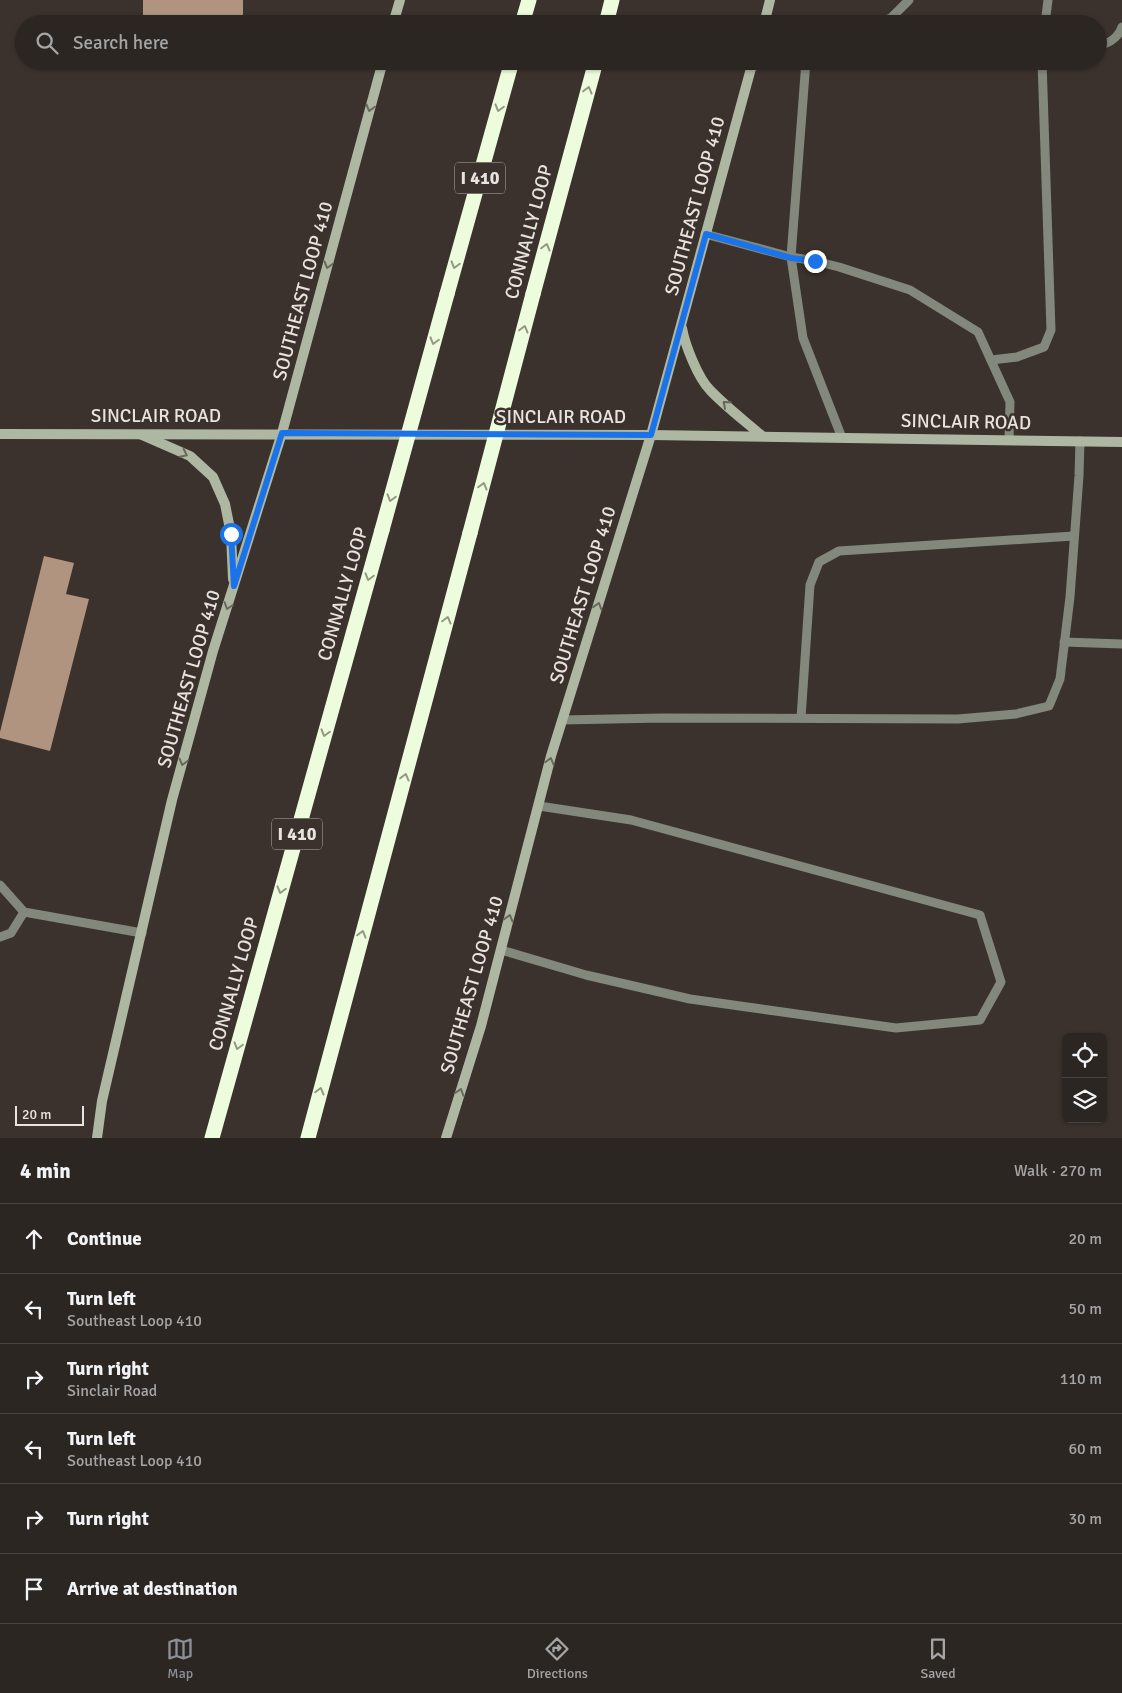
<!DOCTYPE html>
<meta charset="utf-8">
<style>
body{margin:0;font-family:Signika,sans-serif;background:#38322f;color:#f1f3f6}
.controls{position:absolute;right:15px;bottom:15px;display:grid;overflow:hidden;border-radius:8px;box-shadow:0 1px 4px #0004}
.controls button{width:45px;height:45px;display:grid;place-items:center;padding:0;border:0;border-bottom:1px solid #484340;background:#2c2622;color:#f1f3f6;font:25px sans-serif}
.scale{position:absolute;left:15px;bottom:12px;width:69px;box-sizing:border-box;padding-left:5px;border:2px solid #e9e3df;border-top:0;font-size:14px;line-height:18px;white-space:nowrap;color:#e9e3df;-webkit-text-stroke:4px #3b322d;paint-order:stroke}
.stop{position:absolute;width:15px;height:15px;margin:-11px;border:4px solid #1a73e8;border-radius:50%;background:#fff}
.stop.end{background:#1a73e8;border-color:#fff;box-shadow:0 1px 5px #0008}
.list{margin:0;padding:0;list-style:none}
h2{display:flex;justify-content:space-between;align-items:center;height:65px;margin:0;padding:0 20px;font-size:21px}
h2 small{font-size:16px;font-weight:400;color:#a6a5a5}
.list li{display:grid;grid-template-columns:32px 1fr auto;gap:15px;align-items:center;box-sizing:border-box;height:70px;padding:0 20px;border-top:1px solid #484340}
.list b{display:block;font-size:19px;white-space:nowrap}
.list p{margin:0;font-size:16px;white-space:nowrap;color:#a6a5a5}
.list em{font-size:16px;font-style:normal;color:#a6a5a5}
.icon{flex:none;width:28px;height:28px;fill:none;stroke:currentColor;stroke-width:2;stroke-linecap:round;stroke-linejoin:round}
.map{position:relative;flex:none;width:1122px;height:1138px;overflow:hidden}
.search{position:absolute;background:#2c2622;box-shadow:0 1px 4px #0004;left:15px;right:15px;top:15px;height:55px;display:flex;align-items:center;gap:12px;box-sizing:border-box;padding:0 18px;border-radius:28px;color:#a6a5a5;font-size:19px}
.sheet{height:485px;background:#2c2622}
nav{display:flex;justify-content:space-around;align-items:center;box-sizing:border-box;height:70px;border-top:1px solid #484340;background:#2c2622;font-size:14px;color:#a6a5a5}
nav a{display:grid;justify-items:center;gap:2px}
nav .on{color:#8c9099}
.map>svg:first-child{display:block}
.building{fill:#b19480}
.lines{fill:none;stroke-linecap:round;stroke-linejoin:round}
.lane{stroke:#82887b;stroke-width:9}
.secondary{stroke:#adb7a2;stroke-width:10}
.highway{stroke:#edfcdc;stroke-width:15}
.highway-bridge{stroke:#edfcdc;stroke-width:15}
.oneway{stroke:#949784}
.oneway2{stroke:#69675c}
.route{stroke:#1a73e8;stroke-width:6}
.labels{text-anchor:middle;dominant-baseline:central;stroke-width:5;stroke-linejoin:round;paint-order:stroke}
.shield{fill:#3b322d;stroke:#b5aeaa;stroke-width:1}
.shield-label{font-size:18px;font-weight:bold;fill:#e9e3df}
.street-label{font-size:19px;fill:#e9e3df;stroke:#3b322d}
</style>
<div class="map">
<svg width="1122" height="1138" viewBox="0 0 1122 1138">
<rect width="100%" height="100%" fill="#3b322d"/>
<g class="building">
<rect x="143" y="0" width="100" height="24"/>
<path d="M44,556L74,563L66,594L89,599L50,751L0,738V732Z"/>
</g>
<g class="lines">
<g class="lane">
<path d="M877,24L891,18L909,0"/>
<path d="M1045,24L1048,0"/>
<path d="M1098,46C1110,43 1118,38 1122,27"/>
<path d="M752,67L772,61"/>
<path d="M705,234L791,257L806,61"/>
<path d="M991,360L1017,357L1044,347L1051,330L1042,61"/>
<path d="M842,438L803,338L791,257L815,261L839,267L910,290L978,332L1010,402L1009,440"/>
<path d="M1064,642L1122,644"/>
<path d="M801,718L810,585L819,562L839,551L1074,536"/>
<path d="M562,720L662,718L958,719L1016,714L1049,706L1060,679L1070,597L1079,476L1080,441"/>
<path d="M0,885L24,912L142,933"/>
<path d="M0,937L11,933L24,912"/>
<path d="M501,950L586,975L690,999L896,1028L980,1020L1001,982L980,915L631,820L539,806"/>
</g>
<g class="secondary">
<path d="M393,24L400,0"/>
<path d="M764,24L770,0"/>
<path d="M682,328C685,345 698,378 710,390C726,407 745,421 762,436"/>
<path d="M0,434L651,435L1122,442"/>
<path d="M142,435L190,456L213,477L225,504L231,534L233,579"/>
<path d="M97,1138L102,1101L172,800L213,651L282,433L383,61"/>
<path d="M446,1138L481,1026L551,756L651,435L753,61"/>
</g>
<g class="highway">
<path d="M522,24L529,0"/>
<path d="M606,24L612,0"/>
<path d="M447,294L512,61"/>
<path d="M533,294L596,61"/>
<path d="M212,1138L382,530"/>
<path d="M308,1138L470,533"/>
</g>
<g class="highway-bridge">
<path d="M382,530L447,294"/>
<path d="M470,533L533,294"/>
</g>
</g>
<defs><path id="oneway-chevron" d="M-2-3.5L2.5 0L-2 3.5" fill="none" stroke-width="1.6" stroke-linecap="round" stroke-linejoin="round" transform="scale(1.25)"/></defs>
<g class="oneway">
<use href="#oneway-chevron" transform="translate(588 90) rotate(-75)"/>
<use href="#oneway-chevron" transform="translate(499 108) rotate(106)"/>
<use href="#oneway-chevron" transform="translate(546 247) rotate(-75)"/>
<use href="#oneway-chevron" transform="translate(455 265) rotate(106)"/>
<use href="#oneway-chevron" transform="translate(524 329) rotate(-75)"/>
<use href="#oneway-chevron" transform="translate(434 341) rotate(106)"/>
<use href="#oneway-chevron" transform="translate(483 486) rotate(-75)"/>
<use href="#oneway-chevron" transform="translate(391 498) rotate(106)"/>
<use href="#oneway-chevron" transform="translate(369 577) rotate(106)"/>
<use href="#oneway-chevron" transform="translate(447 620) rotate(-75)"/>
<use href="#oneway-chevron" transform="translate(325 733) rotate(106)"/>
<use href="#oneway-chevron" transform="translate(405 777) rotate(-75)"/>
<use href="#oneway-chevron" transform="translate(281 890) rotate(106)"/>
<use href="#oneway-chevron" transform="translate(362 934) rotate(-75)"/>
<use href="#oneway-chevron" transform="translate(238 1046) rotate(106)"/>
<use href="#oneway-chevron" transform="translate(320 1091) rotate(-75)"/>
</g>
<g class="oneway2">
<use href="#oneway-chevron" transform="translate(370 108) rotate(105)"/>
<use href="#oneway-chevron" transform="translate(328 265) rotate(105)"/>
<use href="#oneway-chevron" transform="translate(726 404) rotate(-139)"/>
<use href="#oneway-chevron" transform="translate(184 454) rotate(26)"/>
<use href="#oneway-chevron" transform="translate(228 606) rotate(108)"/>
<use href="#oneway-chevron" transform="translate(598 606) rotate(-73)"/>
<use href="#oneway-chevron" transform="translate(550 761) rotate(-75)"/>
<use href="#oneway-chevron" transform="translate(183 762) rotate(105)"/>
<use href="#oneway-chevron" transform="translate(509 918) rotate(-75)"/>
<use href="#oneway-chevron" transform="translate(460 1092) rotate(-72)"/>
</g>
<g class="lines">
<path class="route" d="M231,534L234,586L282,433L651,435L706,234L791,258L815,261"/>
</g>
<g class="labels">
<g class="shield">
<rect x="455" y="162.5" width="50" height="31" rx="4"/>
<rect x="272" y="818.5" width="50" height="31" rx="4"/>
</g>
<g class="shield-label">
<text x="480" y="178">I 410</text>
<text x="297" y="834">I 410</text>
</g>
<g class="street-label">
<text transform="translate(695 206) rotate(-75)">SOUTHEAST LOOP 410</text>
<text transform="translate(529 232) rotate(-75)">CONNALLY LOOP</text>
<text transform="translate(303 291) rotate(-75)">SOUTHEAST LOOP 410</text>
<text x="156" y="416">SINCLAIR ROAD</text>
<text x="561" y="417">SINCLAIR ROAD</text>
<text transform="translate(966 422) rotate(1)">SINCLAIR ROAD</text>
<text transform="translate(343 594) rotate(-74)">CONNALLY LOOP</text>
<text transform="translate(583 595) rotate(-73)">SOUTHEAST LOOP 410</text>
<text transform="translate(189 679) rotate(-74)">SOUTHEAST LOOP 410</text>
<text transform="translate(234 984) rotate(-74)">CONNALLY LOOP</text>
<text transform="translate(472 985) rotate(-74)">SOUTHEAST LOOP 410</text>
</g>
</g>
</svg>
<div class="controls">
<button><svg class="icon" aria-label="locate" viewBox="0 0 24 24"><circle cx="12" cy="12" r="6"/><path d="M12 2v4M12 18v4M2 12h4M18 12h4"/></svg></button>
<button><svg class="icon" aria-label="layers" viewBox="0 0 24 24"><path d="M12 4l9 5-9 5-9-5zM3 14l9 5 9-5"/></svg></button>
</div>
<div class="scale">20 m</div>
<div class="stop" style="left:231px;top:534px"></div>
<div class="stop end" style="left:815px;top:261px"></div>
<div class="search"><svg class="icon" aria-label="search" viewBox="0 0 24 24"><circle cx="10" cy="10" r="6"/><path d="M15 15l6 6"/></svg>Search here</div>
</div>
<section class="sheet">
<h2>4 min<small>Walk · 270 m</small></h2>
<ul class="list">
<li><svg class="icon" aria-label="ahead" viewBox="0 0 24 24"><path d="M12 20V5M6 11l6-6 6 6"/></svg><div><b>Continue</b></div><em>20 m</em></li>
<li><svg class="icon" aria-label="left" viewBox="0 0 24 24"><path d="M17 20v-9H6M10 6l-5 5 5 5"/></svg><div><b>Turn left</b><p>Southeast Loop 410</p></div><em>50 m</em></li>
<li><svg class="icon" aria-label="right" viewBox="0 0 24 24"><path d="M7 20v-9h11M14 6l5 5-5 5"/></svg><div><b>Turn right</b><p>Sinclair Road</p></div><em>110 m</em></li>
<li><svg class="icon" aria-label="left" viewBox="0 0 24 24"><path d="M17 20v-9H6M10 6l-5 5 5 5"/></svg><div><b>Turn left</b><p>Southeast Loop 410</p></div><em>60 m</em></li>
<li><svg class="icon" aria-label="right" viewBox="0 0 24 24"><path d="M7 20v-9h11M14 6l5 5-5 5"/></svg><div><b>Turn right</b></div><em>30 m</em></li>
<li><svg class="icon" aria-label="arrive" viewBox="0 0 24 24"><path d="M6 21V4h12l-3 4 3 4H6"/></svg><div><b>Arrive at destination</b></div></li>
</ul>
</section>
<nav>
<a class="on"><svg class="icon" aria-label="map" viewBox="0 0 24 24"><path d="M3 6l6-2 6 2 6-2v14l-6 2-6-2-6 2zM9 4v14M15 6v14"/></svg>Map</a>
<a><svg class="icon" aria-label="directions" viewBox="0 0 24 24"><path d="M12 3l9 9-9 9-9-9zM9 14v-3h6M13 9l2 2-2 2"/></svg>Directions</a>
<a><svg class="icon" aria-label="saved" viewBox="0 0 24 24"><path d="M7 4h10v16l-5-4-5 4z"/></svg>Saved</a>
</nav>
